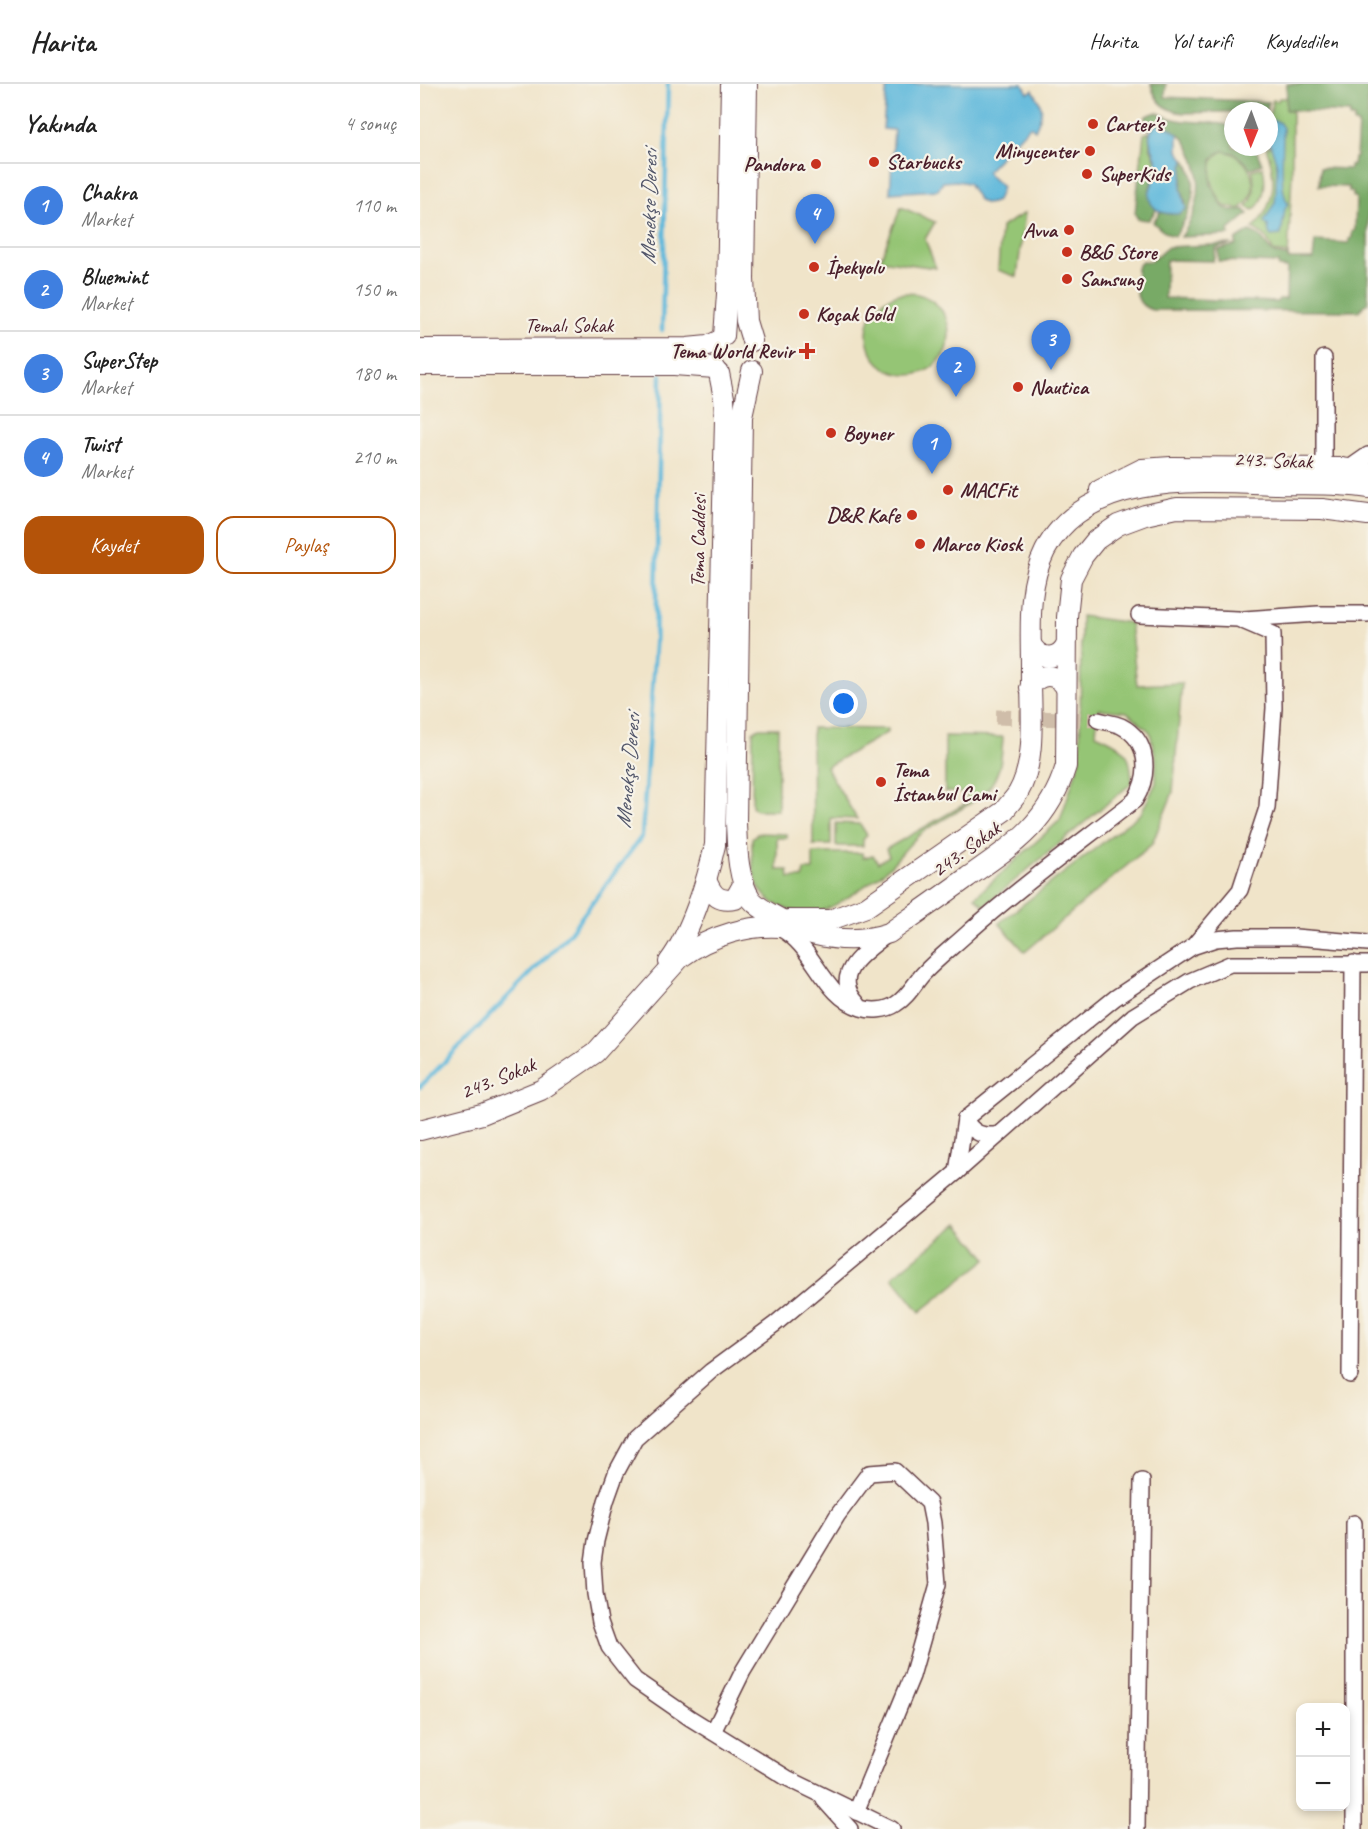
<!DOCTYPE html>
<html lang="tr">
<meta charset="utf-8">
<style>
body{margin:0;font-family:Caveat,sans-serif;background:#f6f6f6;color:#222}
.controls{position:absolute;right:18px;bottom:18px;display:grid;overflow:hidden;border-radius:12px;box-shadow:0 3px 9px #0003}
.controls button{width:54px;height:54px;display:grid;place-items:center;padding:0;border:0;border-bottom:2px solid #e0e0e0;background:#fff;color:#222;font:30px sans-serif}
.compass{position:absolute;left:804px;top:18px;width:54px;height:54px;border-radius:50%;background:#fff;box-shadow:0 3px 9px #0003;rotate:181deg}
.you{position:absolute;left:424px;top:620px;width:21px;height:21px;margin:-15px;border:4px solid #fff;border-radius:50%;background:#1a73e8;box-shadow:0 0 0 9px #1a73e833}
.badge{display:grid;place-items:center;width:39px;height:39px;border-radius:50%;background:#b45309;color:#fff;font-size:20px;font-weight:700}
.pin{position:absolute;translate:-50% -50px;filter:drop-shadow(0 2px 3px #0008)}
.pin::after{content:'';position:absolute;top:32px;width:21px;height:18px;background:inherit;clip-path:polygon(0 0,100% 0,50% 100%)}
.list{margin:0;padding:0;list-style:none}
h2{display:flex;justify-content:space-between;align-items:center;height:78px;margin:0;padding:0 24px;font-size:26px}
h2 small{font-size:20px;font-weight:400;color:#767676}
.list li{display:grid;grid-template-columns:39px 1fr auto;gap:18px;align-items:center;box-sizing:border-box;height:84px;padding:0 24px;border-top:2px solid #e0e0e0}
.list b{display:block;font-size:22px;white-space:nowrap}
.list p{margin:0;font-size:20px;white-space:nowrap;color:#767676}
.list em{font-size:20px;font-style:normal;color:#767676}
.actions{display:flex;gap:12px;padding:18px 24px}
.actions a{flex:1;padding:14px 0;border:2px solid #b45309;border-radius:18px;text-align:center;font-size:21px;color:#b45309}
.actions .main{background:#b45309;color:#fff}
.map{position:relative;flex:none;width:948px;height:1745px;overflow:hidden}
header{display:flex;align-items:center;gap:36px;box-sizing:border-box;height:84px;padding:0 30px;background:#fff;border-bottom:2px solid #e0e0e0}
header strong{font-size:28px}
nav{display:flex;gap:33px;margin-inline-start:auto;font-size:21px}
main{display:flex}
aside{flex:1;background:#fff}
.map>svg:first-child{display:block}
.green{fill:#95c575;stroke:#707250;stroke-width:1.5}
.forest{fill:#78aa66;stroke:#616448;stroke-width:1.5}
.water{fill:#5db8db;stroke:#546c83;stroke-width:1.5}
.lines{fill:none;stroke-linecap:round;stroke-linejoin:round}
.stream{stroke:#5db8db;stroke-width:4.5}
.minor-tunnel{stroke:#cfbda9;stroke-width:15;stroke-dasharray:15 8;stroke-linecap:butt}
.minor-casing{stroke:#633d43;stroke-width:18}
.tertiary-casing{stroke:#633d43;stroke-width:22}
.minor{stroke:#fff;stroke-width:15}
.tertiary{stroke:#fff;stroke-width:20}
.poi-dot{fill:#c8321e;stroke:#f7f3e8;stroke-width:2}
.labels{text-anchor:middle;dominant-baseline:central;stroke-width:4.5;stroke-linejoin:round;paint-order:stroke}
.poi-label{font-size:21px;font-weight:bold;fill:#4a1f2b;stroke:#f7f3e8;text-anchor:start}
.street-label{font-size:21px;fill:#4a1f2b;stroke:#f7f3e8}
.water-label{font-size:22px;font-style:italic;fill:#515569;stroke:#f7f3e8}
</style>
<header>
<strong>Harita</strong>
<nav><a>Harita</a><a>Yol tarifi</a><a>Kaydedilen</a></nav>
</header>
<main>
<aside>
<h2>Yakında<small>4 sonuç</small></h2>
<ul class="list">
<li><span class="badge" style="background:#3f7fe0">1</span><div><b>Chakra</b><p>Market</p></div><em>110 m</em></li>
<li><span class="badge" style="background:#3f7fe0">2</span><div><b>Bluemint</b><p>Market</p></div><em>150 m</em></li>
<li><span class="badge" style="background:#3f7fe0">3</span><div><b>SuperStep</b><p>Market</p></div><em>180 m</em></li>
<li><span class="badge" style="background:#3f7fe0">4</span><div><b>Twist</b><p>Market</p></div><em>210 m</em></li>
</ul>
<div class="actions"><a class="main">Kaydet</a><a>Paylaş</a></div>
</aside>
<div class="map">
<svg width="948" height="1745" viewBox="0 0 948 1745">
<rect width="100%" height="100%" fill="#f7f3e8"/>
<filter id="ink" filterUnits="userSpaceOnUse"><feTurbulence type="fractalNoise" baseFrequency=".0167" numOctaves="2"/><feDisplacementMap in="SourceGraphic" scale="12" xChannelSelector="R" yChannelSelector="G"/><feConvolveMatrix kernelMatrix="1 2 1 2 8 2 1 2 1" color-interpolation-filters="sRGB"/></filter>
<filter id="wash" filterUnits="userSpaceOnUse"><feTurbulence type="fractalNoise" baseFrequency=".008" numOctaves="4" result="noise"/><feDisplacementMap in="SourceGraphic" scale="24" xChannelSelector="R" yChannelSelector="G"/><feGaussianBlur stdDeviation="1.35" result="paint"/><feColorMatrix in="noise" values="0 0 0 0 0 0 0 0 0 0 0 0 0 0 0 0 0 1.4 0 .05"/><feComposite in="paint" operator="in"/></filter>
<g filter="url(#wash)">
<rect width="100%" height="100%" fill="#f0e4c9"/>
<g class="green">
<path d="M859,14H867L866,26L872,27V90L868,175V170L854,168L844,151L833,144C856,121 857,92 846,63H849V32L853,16L858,17Z"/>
<path d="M729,48L730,62L737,80L720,87L724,50Z"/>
<path d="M803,67C832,71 845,110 819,125L804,122C793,106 781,79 803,67Z"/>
<path d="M843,83C846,97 846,118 833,126L827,123C836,111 835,100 832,86Z"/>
<path d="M481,123L515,138L505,155L516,184L460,176Z"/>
<path d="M605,129L597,193L578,186L581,143Z"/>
<circle cx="488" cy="250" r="41"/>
<path d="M661,532L710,539L717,601L762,599L753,708L732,760L605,868L579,839L721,729L736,699V675L730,648L707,628L678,625L676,650C705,663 711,667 712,699L564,822L555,813L640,736L660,676Z"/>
<path d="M339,644H358V726H336L332,722L333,648Z"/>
<path d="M392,644L468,645V648L406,683L437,735L411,734V761H393Z"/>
<path d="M525,652L583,653C582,670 581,687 571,701C561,717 520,736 503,748C488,759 479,775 465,787C457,794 447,800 439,806C412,825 391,837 359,822C331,808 332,782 332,754L338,749L367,750V754H357V786H368L369,794H383L384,786H393V769H442L443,774L453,771L458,779L469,772L466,765L547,719V709L525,708Z"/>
<path d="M416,739L440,740L447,751L443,756V762H416Z"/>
<path d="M538,1140L567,1175L500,1228L472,1193Z"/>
</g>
<g class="forest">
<path d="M731,0H746L745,13L849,18L846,27L764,29C746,27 735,18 731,0Z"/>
<path d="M867,0H948V218L939,227L732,226C711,220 717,200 717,183L722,178L731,177L748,163L811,160L796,164L793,177L746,176L745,214L857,218L859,215H866L867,184L858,183V179L798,177V166L816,161V156L830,147C851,155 842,170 867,172L868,170V175H893L895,157L929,159V155L932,154V148L935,146L936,113H933V108H929V103L899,102L900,84L930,85V81H933L934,74L936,73L938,40L934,39V34H930V29L866,26Z"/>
<path d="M737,28C741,30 745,33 750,34C771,41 792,35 813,43V63H835L842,80L829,85L827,80L814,69L803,67L796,71L792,76L791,100L803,123L812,127L824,125L828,130L809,146V151L761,153C783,121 786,83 761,51L725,44L726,32Z"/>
<path d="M764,75C783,96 770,132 755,152C746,151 740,145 733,138L740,128L750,130L766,120L761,104Z"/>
<path d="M737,84C732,98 723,114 737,125L729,136L718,135L715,130L719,91Z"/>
</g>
<g class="water">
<path d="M467,0H603L608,9L613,6C624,24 624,27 615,46L610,42L566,88L582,103L577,117C559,126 557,111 548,99L536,97L523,98L518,106L470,109L474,46L463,45Z"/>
<path d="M853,36L859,38L863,44C864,61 858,106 868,119L865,125L861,151L851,152L849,149L848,142L844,138L855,118L856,108L857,81L849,56V40Z"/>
<path d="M737,40L750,44L758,50V67L764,75L761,104L766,125L758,130C750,130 741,130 735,124C720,110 739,95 737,79C735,64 721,53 737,40Z"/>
</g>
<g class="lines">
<g class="stream">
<path d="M242,246L248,0"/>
<path d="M0,1003L149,850L222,752L235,563L241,291"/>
</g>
</g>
</g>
<g filter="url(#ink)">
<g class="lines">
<path class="minor-tunnel" d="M576,633L678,636"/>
<defs>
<g id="minor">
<path d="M904,384V274"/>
<path d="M928,385L948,371"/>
<path d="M719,531L818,535L853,550L854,624L847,724L820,806L774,861"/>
<path d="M824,535L898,530H948"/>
<path d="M361,845C395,863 403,913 441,924C451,927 466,927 476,920C488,913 494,900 503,890C518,874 535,861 550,847C603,800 660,759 715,716C730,691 730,657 701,642C694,639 685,638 678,636"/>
<path d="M438,920C409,890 445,868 468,850"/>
<path d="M545,1035C553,1050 563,1053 579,1050"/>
<path d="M537,1088L545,1035L695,914L772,863L796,855L817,853H875L948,859"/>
<path d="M930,1291L933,879"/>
<path d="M293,1648L323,1587L417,1432L449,1389L475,1387L509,1419L513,1439L518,1500L492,1592L436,1728"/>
<path d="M404,1716L430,1745"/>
<path d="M472,1745L367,1694L270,1634L215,1596L189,1563L180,1538L175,1510L173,1478L176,1457L186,1417L196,1389L215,1354L291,1287L355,1240L537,1088L713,932L770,897L810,880H948"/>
<path d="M717,1745L722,1397"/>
<path d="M934,1745V1439"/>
</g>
<g id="tertiary">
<path d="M327,0L324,195L326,237L332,257"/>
<path d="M304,252L307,210L311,0"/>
<path d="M0,265L267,264L288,262L298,257"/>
<path d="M0,281H254L295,284"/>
<path d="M332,287L322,333L316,738C317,761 317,795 331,815C339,825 352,830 362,836"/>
<path d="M680,406L722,385L751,383L921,384L948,388"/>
<path d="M611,560C619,576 638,577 646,561"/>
<path d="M610,604C619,588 637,588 646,604"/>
<path d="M287,798C293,812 299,818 315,815L324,799"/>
<path d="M368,836H410L446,823L584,727C588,721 594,715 598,709C618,675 610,622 611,583C611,545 607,502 625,467C666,387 781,397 857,400C887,401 918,399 948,404"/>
<path d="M249,878C271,849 287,797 295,761L305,335L304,314L299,289"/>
<path d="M0,1046L62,1030L121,1006L175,969L260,874C291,851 331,839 369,844C378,845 387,849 396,851C421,857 445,857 469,849C496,830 522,812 548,793C594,761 629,738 646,682L647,533L651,495L663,472L676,456L698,441L725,431L757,424L902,425L948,431"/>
</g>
</defs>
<use href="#minor" class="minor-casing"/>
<use href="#tertiary" class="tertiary-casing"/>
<use href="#minor" class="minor"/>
<use href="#tertiary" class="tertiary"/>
</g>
</g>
<g class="poi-dot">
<circle cx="673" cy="40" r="6"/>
<circle cx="670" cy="67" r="6"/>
<circle cx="454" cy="78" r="6"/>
<circle cx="396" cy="80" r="6"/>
<circle cx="667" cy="90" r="6"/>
<circle cx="649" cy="146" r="6"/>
<circle cx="647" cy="168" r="6"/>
<circle cx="394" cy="183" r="6"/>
<circle cx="647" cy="195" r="6"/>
<circle cx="384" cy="230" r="6"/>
<path d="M384 258h6v6h6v6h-6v6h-6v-6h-6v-6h6z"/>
<circle cx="598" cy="303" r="6"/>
<circle cx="411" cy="349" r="6"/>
<circle cx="528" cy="406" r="6"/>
<circle cx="492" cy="431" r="6"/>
<circle cx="500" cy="460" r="6"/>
<circle cx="461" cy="698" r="6"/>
</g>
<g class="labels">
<g class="poi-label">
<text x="685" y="40">Carter's</text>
<text x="658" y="67" text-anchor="end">Minycenter</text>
<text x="466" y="78">Starbucks</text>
<text x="384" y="80" text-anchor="end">Pandora</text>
<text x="679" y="90">SuperKids</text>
<text x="637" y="146" text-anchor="end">Avva</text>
<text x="659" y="168">B&amp;G Store</text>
<text x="406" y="183">İpekyolu</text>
<text x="659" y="195">Samsung</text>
<text x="396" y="230">Koçak Gold</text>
<text x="374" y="267" text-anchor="end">Tema World Revir</text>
<text x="610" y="303">Nautica</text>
<text x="423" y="349">Boyner</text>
<text x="540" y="406">MACFit</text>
<text x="480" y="431" text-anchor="end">D&amp;R Kafe</text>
<text x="512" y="460">Marco Kiosk</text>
<text x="473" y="686">Tema<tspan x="473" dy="24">İstanbul Cami</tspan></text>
</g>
<g class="street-label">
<text x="149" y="241">Temalı Sokak</text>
<text transform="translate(853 376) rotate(2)">243. Sokak</text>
<text transform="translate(278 457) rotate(-89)">Tema Caddesi</text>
<text transform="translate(546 765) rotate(-36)">243. Sokak</text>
<text transform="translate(78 994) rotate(-22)">243. Sokak</text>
</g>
<g class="water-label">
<text transform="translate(229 123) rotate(-89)">Menekşe Deresi</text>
<text transform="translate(208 687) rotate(-85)">Menekşe Deresi</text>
</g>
</g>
</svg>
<div class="controls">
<button>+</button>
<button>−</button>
</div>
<svg class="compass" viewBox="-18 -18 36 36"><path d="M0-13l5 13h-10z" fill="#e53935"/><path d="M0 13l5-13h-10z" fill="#767676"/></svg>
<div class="you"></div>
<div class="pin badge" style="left:512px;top:390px;background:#3f7fe0">1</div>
<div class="pin badge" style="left:536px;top:313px;background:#3f7fe0">2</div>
<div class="pin badge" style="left:631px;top:286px;background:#3f7fe0">3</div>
<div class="pin badge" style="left:395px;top:160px;background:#3f7fe0">4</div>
</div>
</main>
